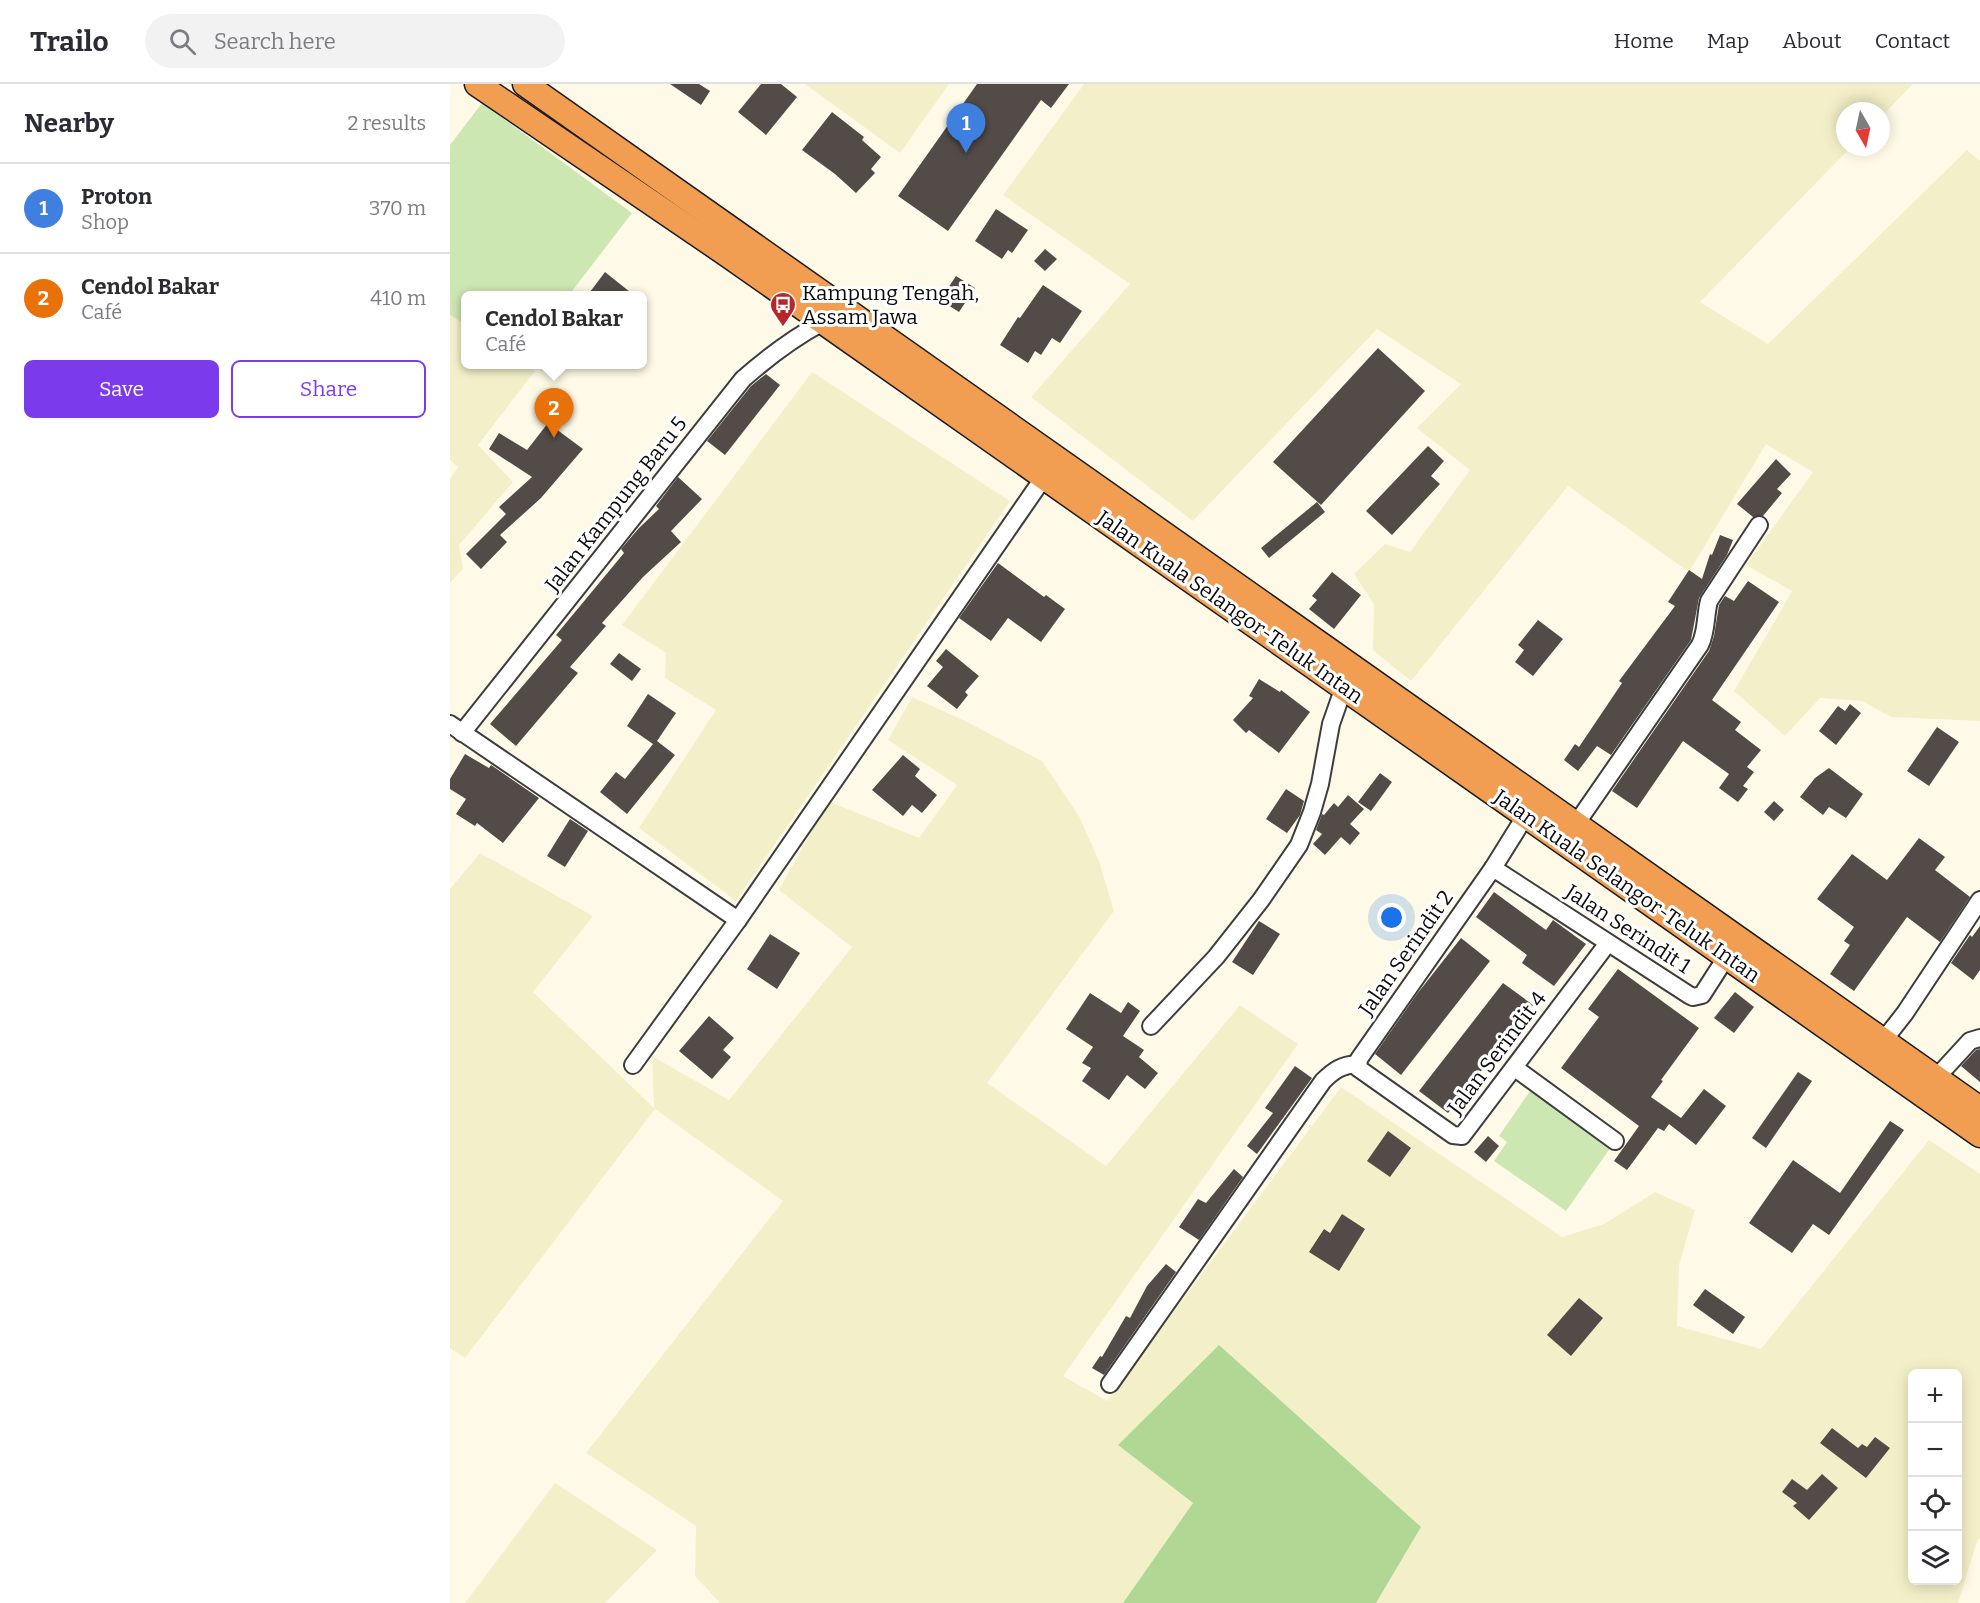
<!DOCTYPE html>
<meta charset="utf-8">
<style>
body{margin:0;font-family:Bitter,serif;background:#f2f2f3;color:#2b2b33}
.controls{position:absolute;right:18px;bottom:18px;display:grid;overflow:hidden;border-radius:9px;box-shadow:0 3px 15px #0003}
.controls button{width:54px;height:54px;display:grid;place-items:center;padding:0;border:0;border-bottom:2px solid #e1e1e2;background:#fff;color:#2b2b33;font:30px sans-serif}
.compass{position:absolute;left:1386px;top:18px;width:54px;height:54px;border-radius:50%;background:#fff;box-shadow:0 3px 15px #0003;rotate:171deg}
.you{position:absolute;left:942px;top:834px;width:21px;height:21px;margin:-15px;border:4px solid #fff;border-radius:50%;background:#1a73e8;box-shadow:0 0 0 9px #1a73e833}
.badge{display:grid;place-items:center;width:39px;height:39px;border-radius:50%;background:#7c3aed;color:#fff;font-size:20px;font-weight:700}
.pin{position:absolute;translate:-50% -50px;filter:drop-shadow(0 2px 3px #0008)}
.pin::after{content:'';position:absolute;top:32px;width:21px;height:18px;background:inherit;clip-path:polygon(0 0,100% 0,50% 100%)}
.popup{position:absolute;left:11px;top:207px;width:186px;height:78px;box-sizing:border-box;display:grid;place-content:center;border-radius:9px;background:#fff;filter:drop-shadow(0 2px 4px #0005);font-size:20px;white-space:nowrap;color:#7c7c81}
.popup b{font-size:22px;color:#2b2b33}
.popup::after{content:'';position:absolute;left:50%;top:100%;margin-left:-12px;border:12px solid transparent;border-top-color:#fff}
.list{margin:0;padding:0;list-style:none}
h2{display:flex;justify-content:space-between;align-items:center;height:78px;margin:0;padding:0 24px;font-size:26px}
h2 small{font-size:20px;font-weight:400;color:#7c7c81}
.list li{display:grid;grid-template-columns:39px 1fr auto;gap:18px;align-items:center;box-sizing:border-box;height:90px;padding:0 24px;border-top:2px solid #e1e1e2}
.list b{display:block;font-size:22px;white-space:nowrap}
.list p{margin:0;font-size:20px;white-space:nowrap;color:#7c7c81}
.list em{font-size:20px;font-style:normal;color:#7c7c81}
.actions{display:flex;gap:12px;padding:18px 24px}
.actions a{flex:1;padding:14px 0;border:2px solid #7c3aed;border-radius:9px;text-align:center;font-size:21px;color:#7c3aed}
.actions .main{background:#7c3aed;color:#fff}
.icon{flex:none;width:33px;height:33px;fill:none;stroke:currentColor;stroke-width:2;stroke-linecap:round;stroke-linejoin:round}
.map{position:relative;flex:none;width:1530px;height:1519px;overflow:hidden}
header{display:flex;align-items:center;gap:36px;box-sizing:border-box;height:84px;padding:0 30px;background:#fff;border-bottom:2px solid #e1e1e2}
header strong{font-size:28px}
nav{display:flex;gap:33px;margin-inline-start:auto;font-size:21px}
.search{width:420px;height:54px;background:#f2f2f3;display:flex;align-items:center;gap:15px;box-sizing:border-box;padding:0 21px;border-radius:33px;color:#7c7c81;font-size:22px}
main{display:flex}
aside{flex:1;background:#fff}
.map>svg:first-child{display:block}
.farmland{fill:#f3f0c9;fill-rule:evenodd}
.green{fill:#cde7b3}
.forest{fill:#b0d793}
.building{fill:#524b47}
.lines{fill:none;stroke-linecap:round;stroke-linejoin:round}
.minor-casing{stroke:#3d3d3d;stroke-width:20}
.highway-casing{stroke:#1b1b1b;stroke-width:27}
.minor{stroke:#fff;stroke-width:16}
.highway{stroke:#f29e52;stroke-width:24}
.labels{text-anchor:middle;dominant-baseline:central;stroke-width:6;stroke-linejoin:round;paint-order:stroke}
.poi-label{font-size:21px;fill:#0a0a0a;stroke:#fff;text-anchor:start}
.street-label{font-size:21px;fill:#0a0a0a;stroke:#fff}
</style>
<header>
<strong>Trailo</strong>
<div class="search"><svg class="icon" aria-label="search" viewBox="0 0 24 24"><circle cx="10" cy="10" r="6"/><path d="M15 15l6 6"/></svg>Search here</div>
<nav><a>Home</a><a>Map</a><a>About</a><a>Contact</a></nav>
</header>
<main>
<aside>
<h2>Nearby<small>2 results</small></h2>
<ul class="list">
<li><span class="badge" style="background:#3f7fe0">1</span><div><b>Proton</b><p>Shop</p></div><em>370 m</em></li>
<li><span class="badge" style="background:#e8710a">2</span><div><b>Cendol Bakar</b><p>Café</p></div><em>410 m</em></li>
</ul>
<div class="actions"><a class="main">Save</a><a>Share</a></div>
</aside>
<div class="map">
<svg width="1530" height="1519" viewBox="0 0 1530 1519">
<rect width="100%" height="100%" fill="#fffae7"/>
<g class="farmland">
<path d="M355,0H499L450,69Z"/>
<path d="M634,0H1463L1431,33V27H1395V63H1401L1250,218L1318,260L1517,66L1530,77V637L1441,633L1412,617L1370,614L1335,652L1284,607L1342,507L1296,481L1363,388L1316,360L1239,488L1118,402L961,597L923,566L924,520L904,490L935,460L960,468L1020,386L967,344L1011,300L927,245L743,437L581,313L680,200L553,111Z"/>
<path d="M0,231L15,241V280L75,281L85,287L28,361L63,398L9,461L13,485L0,499V395L8,383L0,376Z"/>
<path d="M362,288L560,417L286,817L189,744L266,626L215,594L216,569L172,541Z"/>
<path d="M462,613L515,637L592,677L629,732L649,777L664,827L537,999L656,1082L790,921L848,960L613,1292L657,1317L891,1003L1112,1153L1154,1140L1205,1108L1245,1126L1229,1181L1227,1242L1311,1265L1479,1056L1530,1090V1454L1527,1457L1508,1519H926L971,1443L668,1361L743,1419L673,1519H270L245,1492L246,1442L136,1369L333,1117L205,1025L15,1274L0,1264V805L30,769L143,832L83,908L204,1024L202,972L279,1016L402,863L329,806L378,717L469,754L507,701L438,656ZM1462,1290H1508V1496H1462Z"/>
<path d="M105,1399L207,1466L155,1519H15Z"/>
</g>
<g class="green">
<path d="M32,19L182,129L119,211L15,212V241L0,231V61Z"/>
<path d="M1080,1007L1161,1063L1116,1127L1044,1077L1057,1058L1049,1052Z"/>
</g>
<path class="forest" d="M769,1261L971,1443L926,1519H673L743,1419L668,1361Z"/>
<g class="building">
<path d="M220,0H249L260,7L251,21Z"/>
<path d="M311,0H331L347,13L316,51L288,28Z"/>
<path d="M527,0H619L601,24L591,16L498,147L448,112Z"/>
<path d="M382,28L414,53L412,56L431,73L421,85L425,89L406,109L385,90L352,66Z"/>
<path d="M546,125L578,146L562,169L558,166L552,175L525,157Z"/>
<path d="M595,165L607,175L595,187L584,177Z"/>
<path d="M155,188L185,212H137Z"/>
<path d="M506,192L525,204L509,228L490,216Z"/>
<path d="M593,201L632,227L610,259L602,254L591,271L585,267L578,279L550,261L568,233L570,234Z"/>
<path d="M928,264L975,307L871,421L823,378Z"/>
<path d="M316,290L330,301L275,371L257,357L301,302Z"/>
<path d="M98,339L133,365L91,414L50,451L57,458L31,485L16,470L56,430L49,423L82,393L39,365L49,349L77,366Z"/>
<path d="M978,362L994,377L981,392L990,400L942,451L916,427Z"/>
<path d="M1326,375L1341,390L1327,405L1332,409L1313,432L1303,433L1287,420Z"/>
<path d="M228,393L252,415L221,447L231,458L193,493L152,539L156,542L120,583L128,589L66,662L40,640L112,556L106,551L174,469L171,465L189,444L209,425L206,422Z"/>
<path d="M867,418L875,428L819,474L811,464Z"/>
<path d="M1270,451L1283,456L1277,471L1249,514L1241,556L1161,671L1147,662L1128,687L1114,676L1125,660L1129,663L1172,599L1169,597L1225,522L1218,518L1239,486L1252,495L1260,470L1262,471Z"/>
<path d="M548,479L594,513L596,511L615,525L591,558L558,534L541,557L509,534Z"/>
<path d="M882,488L911,511L884,545L859,525L867,516L862,512Z"/>
<path d="M1298,497L1329,518L1262,616L1291,638L1285,646L1311,666L1297,683L1304,688L1293,702L1298,705L1288,718L1269,704L1279,690L1233,657L1187,724L1162,707L1259,567L1264,552L1269,521L1275,512L1284,517Z"/>
<path d="M1088,536L1113,555L1083,592L1065,578L1074,566L1068,561Z"/>
<path d="M496,565L529,592L515,608L518,611L507,625L477,602L493,583L486,577Z"/>
<path d="M169,569L191,585L182,597L160,580Z"/>
<path d="M809,595L830,608L831,606L860,628L829,669L799,646L796,649L783,636L803,614L799,612Z"/>
<path d="M198,610L226,629L207,657L225,671L177,730L150,708L166,688L175,695L203,660L177,642Z"/>
<path d="M1400,620L1411,629L1386,661L1369,647L1388,622L1395,627Z"/>
<path d="M1487,643L1509,658L1479,702L1457,687Z"/>
<path d="M15,670L39,684L41,681L89,714L53,759L27,739L25,742L6,730L16,715L0,705V695Z"/>
<path d="M453,671L470,685L465,692L487,711L472,729L462,721L453,732L422,706Z"/>
<path d="M1379,684L1413,710L1396,734L1379,723L1373,731L1350,713L1365,694Z"/>
<path d="M930,689L942,698L921,727L908,718Z"/>
<path d="M836,705L854,717L850,731L837,749L816,735Z"/>
<path d="M898,711L914,725L900,740L910,749L900,761L891,753L875,771L863,760L872,750L866,746L872,730L874,731L884,719L888,723Z"/>
<path d="M1324,717L1334,726L1324,737L1314,728Z"/>
<path d="M120,735L138,747L115,783L97,772Z"/>
<path d="M1469,754L1495,773L1485,786L1520,813L1490,858L1457,833L1404,907L1380,890L1400,861L1394,857L1404,843L1367,815L1402,770L1437,796Z"/>
<path d="M1044,808L1096,846L1103,836L1136,860L1104,902L1072,879L1077,871L1026,833Z"/>
<path d="M809,837L830,850L803,891L782,878Z"/>
<path d="M1530,842V886L1523,896L1501,879L1520,851L1522,853Z"/>
<path d="M320,850L350,869L327,905L297,885Z"/>
<path d="M1011,854L1040,877L951,991L925,970L967,910Z"/>
<path d="M1168,885L1249,944L1211,996L1213,997L1201,1013L1231,1034L1254,1005L1276,1022L1246,1061L1219,1040L1214,1047L1208,1044L1177,1086L1164,1077L1189,1042L1111,984L1149,933L1138,925Z"/>
<path d="M1053,899L1083,921L998,1029L969,1007Z"/>
<path d="M1285,908L1304,923L1284,949L1264,934Z"/>
<path d="M640,909L671,929L678,918L690,927L673,952L694,966L689,973L708,989L695,1005L677,991L659,1016L632,997L641,984L632,979L643,963L616,945Z"/>
<path d="M259,932L284,954L273,966L281,973L262,995L229,967Z"/>
<path d="M1530,965V998L1511,982L1526,966Z"/>
<path d="M845,982L862,994L807,1070L797,1062L823,1029L815,1024Z"/>
<path d="M1348,988L1362,997L1316,1064L1302,1054Z"/>
<path d="M1440,1037L1454,1046L1379,1151L1363,1140L1342,1169L1299,1139L1343,1076L1390,1109Z"/>
<path d="M938,1047L961,1064L940,1093L917,1077Z"/>
<path d="M1038,1052L1049,1062L1036,1078L1024,1068Z"/>
<path d="M784,1085L793,1093L749,1156L729,1143L748,1115L756,1119Z"/>
<path d="M892,1130L915,1145L889,1187L859,1168L874,1145L880,1149Z"/>
<path d="M716,1180L726,1188L654,1291L642,1284L650,1272L652,1273L676,1232L680,1234L697,1202Z"/>
<path d="M1255,1205L1295,1233L1283,1250L1243,1221Z"/>
<path d="M1129,1214L1153,1234L1121,1272L1097,1251Z"/>
<path d="M1382,1344L1408,1364L1412,1360L1417,1363L1425,1353L1440,1364L1416,1394L1370,1359Z"/>
<path d="M1372,1390L1388,1404L1359,1436L1343,1422L1347,1419L1332,1408L1342,1395L1357,1406Z"/>
</g>
<g class="lines">
<defs>
<g id="minor">
<path d="M0,640L288,836"/>
<path d="M12,649L293,295C318,273 343,254 373,238"/>
<path d="M1076,731L1043,784L909,975L908,984L1003,1051L1012,1052L1158,859"/>
<path d="M1126,740L1250,561C1257,547 1255,532 1259,517L1309,441"/>
<path d="M1043,784L1239,911L1243,913L1252,911L1277,872"/>
<path d="M701,942L766,873L811,816L849,761L862,728L870,700L881,640L894,603"/>
<path d="M1433,957L1455,929L1530,816"/>
<path d="M183,981L288,836L594,393"/>
<path d="M1065,984L1165,1057"/>
<path d="M1486,994L1520,957L1530,954"/>
<path d="M660,1300L873,997C884,986 892,981 907,980"/>
</g>
<g id="highway">
<path d="M27,0L278,171L1530,1051"/>
<path d="M75,0L1530,1025"/>
</g>
</defs>
<use href="#minor" class="minor-casing"/>
<use href="#highway" class="highway-casing"/>
<use href="#minor" class="minor"/>
<use href="#highway" class="highway"/>
</g>
<defs>
<symbol id="bus-pin" viewBox="-11 -11 22 30"><path d="M0 17L-7.5 6A9.5 9.5 0 1 1 7.5 6Z" fill="#b6262a" stroke="#fff"/><path d="M-5-6H5V4H4V6H2V4H-2V6H-4V4H-5ZM-3.5-4V0h7V-4ZM-3.5 1.2v1.5H-2V1.2ZM2 1.2v1.5H3.5V1.2Z" fill="#fff"/></symbol>
</defs>
<g fill-rule="evenodd">
<use href="#bus-pin" x="318" y="206" width="30" height="40"/>
</g>
<g class="labels">
<g class="poi-label">
<text x="352" y="209">Kampung Tengah,<tspan x="352" dy="24">Assam Jawa</tspan></text>
</g>
<g class="street-label">
<text transform="translate(166 420) rotate(-52)">Jalan Kampung Baru 5</text>
<text transform="translate(780 523) rotate(35)">Jalan Kuala Selangor-Teluk Intan</text>
<text transform="translate(1177 802) rotate(35)">Jalan Kuala Selangor-Teluk Intan</text>
<text transform="translate(1178 845) rotate(33)">Jalan Serindit 1</text>
<text transform="translate(956 869) rotate(-55)">Jalan Serindit 2</text>
<text transform="translate(1047 969) rotate(-53)">Jalan Serindit 4</text>
</g>
</g>
</svg>
<div class="controls">
<button>+</button>
<button>−</button>
<button><svg class="icon" aria-label="locate" viewBox="0 0 24 24"><circle cx="12" cy="12" r="6"/><path d="M12 2v4M12 18v4M2 12h4M18 12h4"/></svg></button>
<button><svg class="icon" aria-label="layers" viewBox="0 0 24 24"><path d="M12 4l9 5-9 5-9-5zM3 14l9 5 9-5"/></svg></button>
</div>
<svg class="compass" viewBox="-18 -18 36 36"><path d="M0-13l5 13h-10z" fill="#e53935"/><path d="M0 13l5-13h-10z" fill="#7c7c81"/></svg>
<div class="you"></div>
<div class="pin badge" style="left:516px;top:69px;background:#3f7fe0">1</div>
<div class="pin badge" style="left:104px;top:354px;background:#e8710a">2</div>
<div class="popup"><b>Cendol Bakar</b>Café</div>
</div>
</main>
